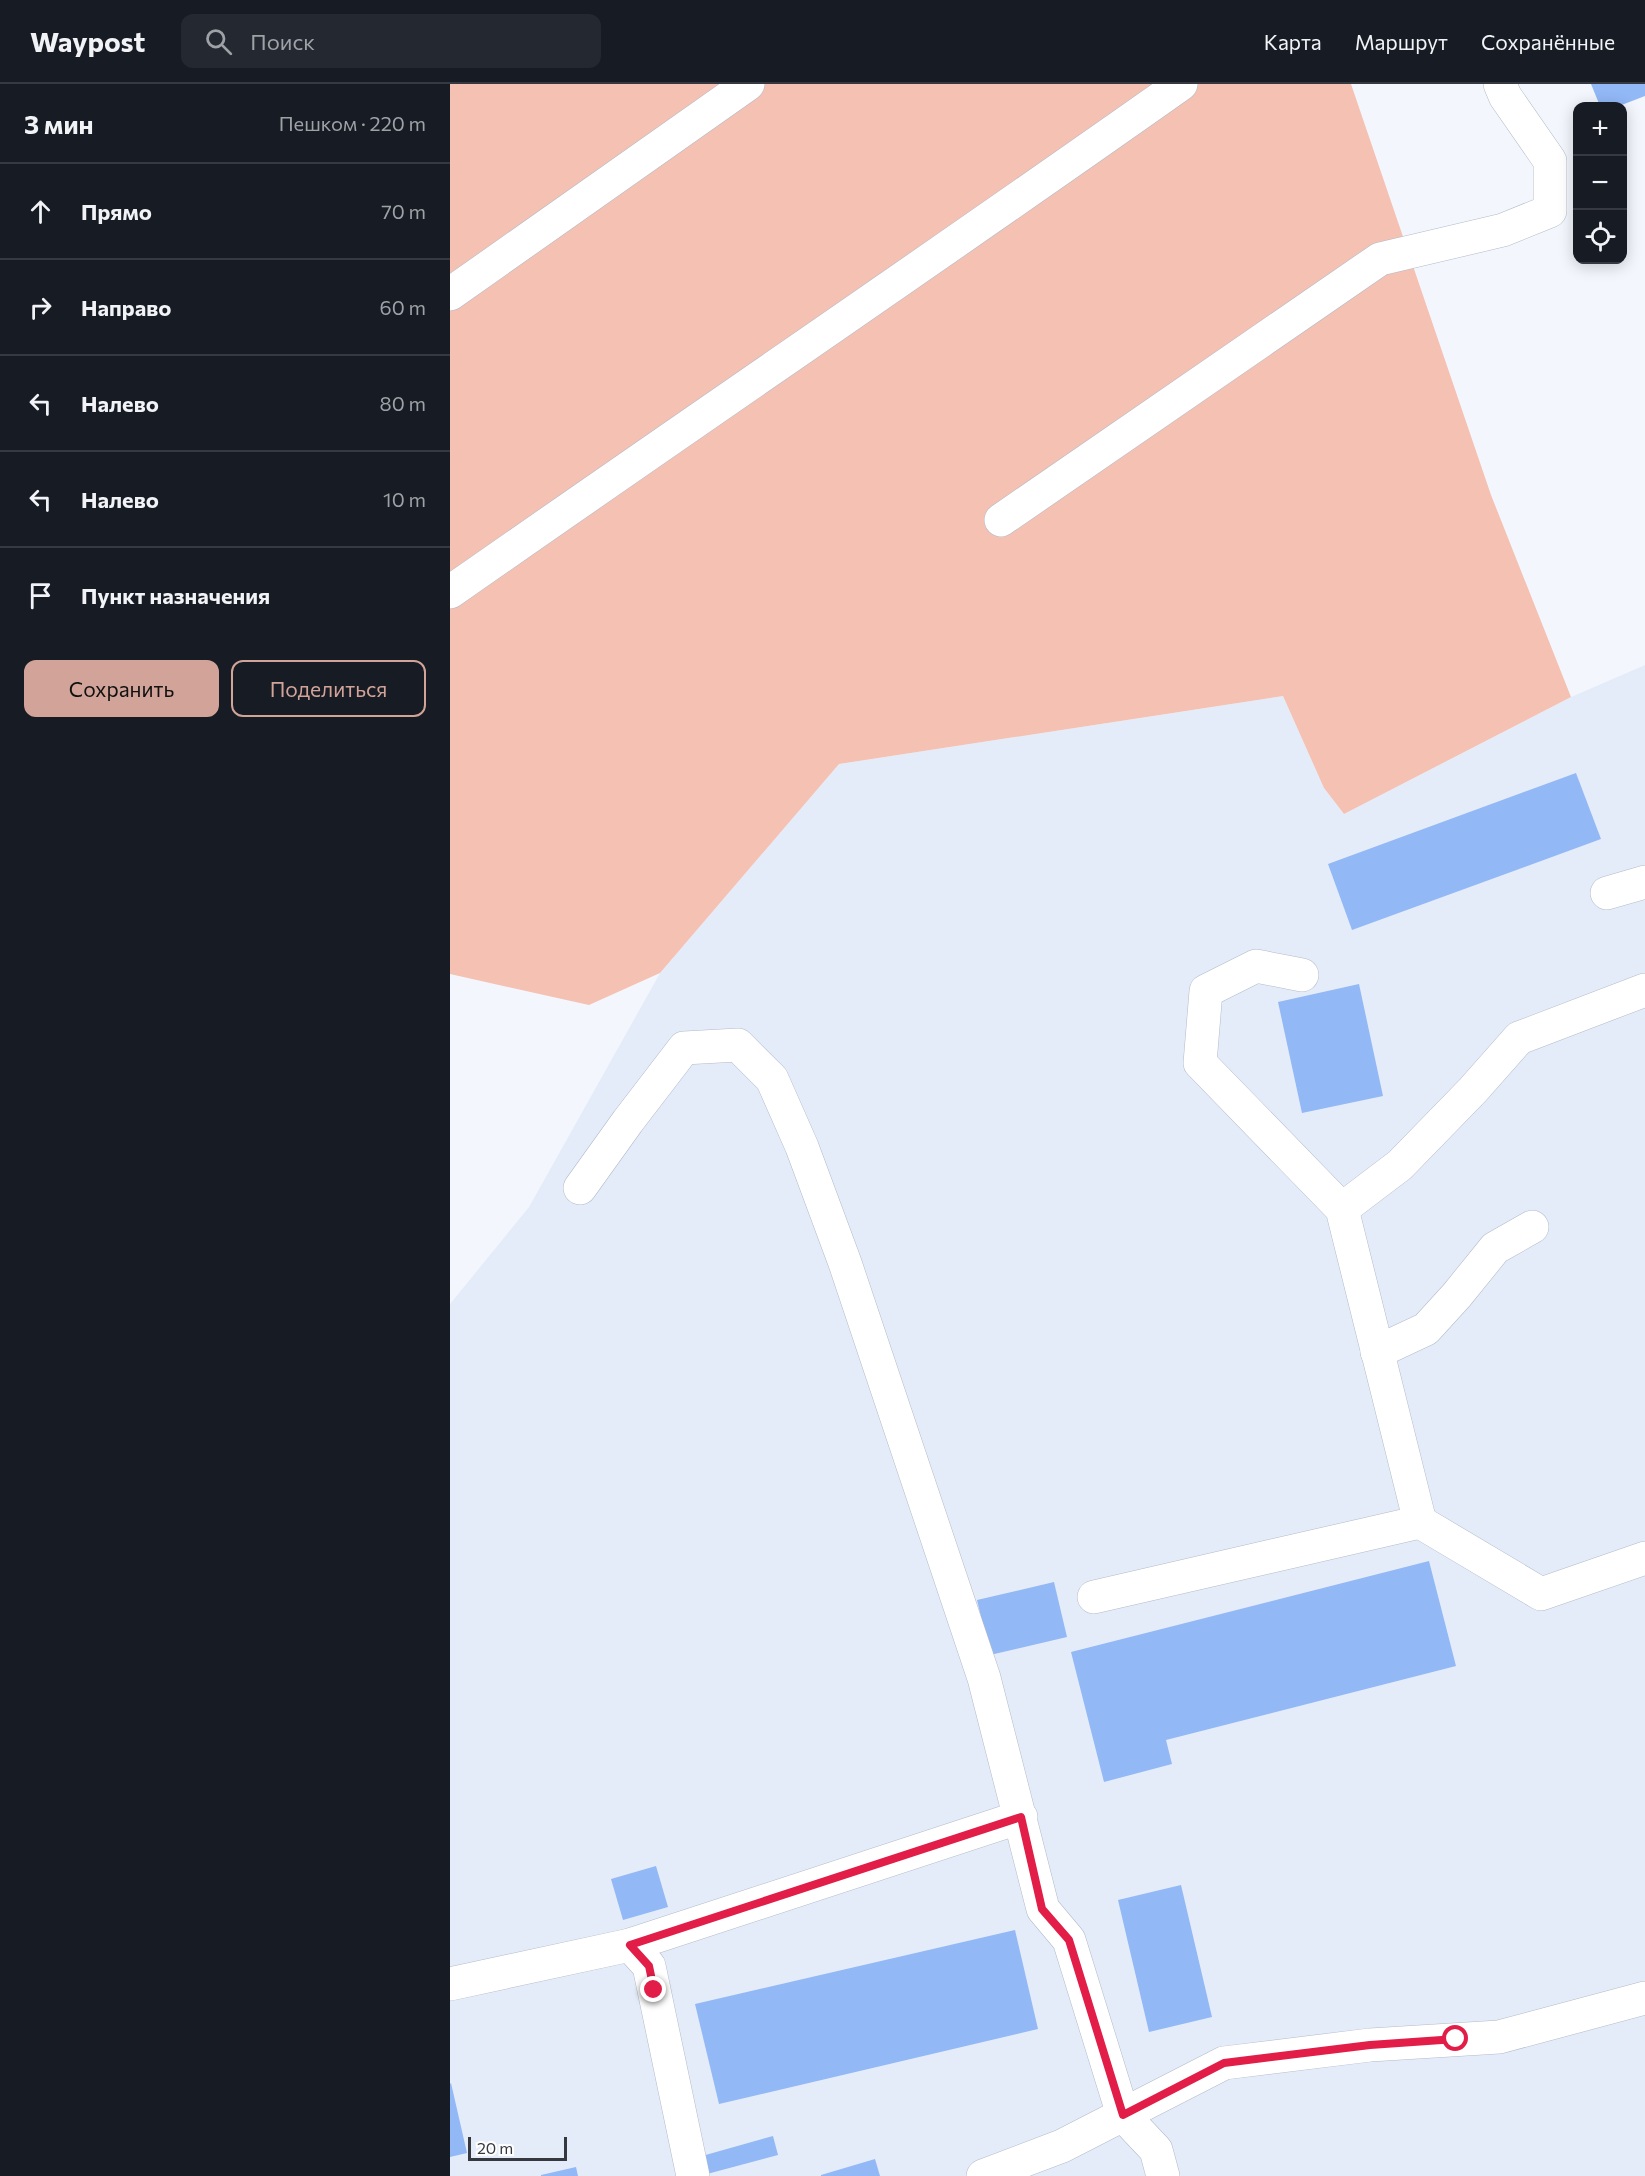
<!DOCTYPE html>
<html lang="ru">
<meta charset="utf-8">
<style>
body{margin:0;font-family:Commissioner,sans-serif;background:#242831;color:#f1f3f6}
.controls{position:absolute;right:18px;top:18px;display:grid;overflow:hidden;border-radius:12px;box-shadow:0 3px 15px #0003}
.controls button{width:54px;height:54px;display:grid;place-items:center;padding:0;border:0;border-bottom:2px solid #363941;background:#171b24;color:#f1f3f6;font:30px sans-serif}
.scale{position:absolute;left:18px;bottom:15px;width:99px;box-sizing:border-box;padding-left:6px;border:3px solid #35383e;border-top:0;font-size:16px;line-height:21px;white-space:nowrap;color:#35383e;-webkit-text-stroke:4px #fff;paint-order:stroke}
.stop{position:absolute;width:18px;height:18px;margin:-14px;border:4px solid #e11d48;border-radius:50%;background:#fff}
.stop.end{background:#e11d48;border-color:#fff;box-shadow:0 2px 6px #0008}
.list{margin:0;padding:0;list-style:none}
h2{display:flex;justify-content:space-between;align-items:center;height:78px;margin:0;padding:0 24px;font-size:26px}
h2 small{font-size:20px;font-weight:400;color:#9ea1a6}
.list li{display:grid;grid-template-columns:39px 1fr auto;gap:18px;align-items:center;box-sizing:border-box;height:96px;padding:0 24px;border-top:2px solid #363941}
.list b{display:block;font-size:22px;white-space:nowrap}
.list em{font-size:20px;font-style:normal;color:#9ea1a6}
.actions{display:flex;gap:12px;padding:18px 24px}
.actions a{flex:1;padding:14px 0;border:2px solid #d2a398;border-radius:12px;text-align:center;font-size:21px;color:#d2a398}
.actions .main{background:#d2a398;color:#111}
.icon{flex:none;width:33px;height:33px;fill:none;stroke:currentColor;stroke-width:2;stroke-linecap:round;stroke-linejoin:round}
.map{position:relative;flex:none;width:1195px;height:2092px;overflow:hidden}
header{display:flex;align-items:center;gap:36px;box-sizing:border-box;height:84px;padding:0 30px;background:#171b24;border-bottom:2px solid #363941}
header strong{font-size:28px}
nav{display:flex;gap:33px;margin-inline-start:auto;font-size:21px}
.search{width:420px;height:54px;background:#242831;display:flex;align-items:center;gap:15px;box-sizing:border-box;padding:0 21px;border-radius:12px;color:#9ea1a6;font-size:22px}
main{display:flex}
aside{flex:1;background:#171b24}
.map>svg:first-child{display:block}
.built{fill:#e5ecf9}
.green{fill:#f4c1b2}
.building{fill:#92b8f6}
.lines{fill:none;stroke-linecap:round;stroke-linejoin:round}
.minor-casing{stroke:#b2bbc8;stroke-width:34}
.minor{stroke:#fff;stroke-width:33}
.route{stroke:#e11d48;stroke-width:8}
</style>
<header>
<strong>Waypost</strong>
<div class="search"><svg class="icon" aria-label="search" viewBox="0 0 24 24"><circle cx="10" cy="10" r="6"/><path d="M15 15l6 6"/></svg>Поиск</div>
<nav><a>Карта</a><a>Маршрут</a><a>Сохранённые</a></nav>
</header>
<main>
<aside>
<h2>3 мин<small>Пешком · 220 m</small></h2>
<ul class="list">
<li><svg class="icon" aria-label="ahead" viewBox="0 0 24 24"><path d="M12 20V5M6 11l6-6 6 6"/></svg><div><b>Прямо</b></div><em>70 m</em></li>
<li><svg class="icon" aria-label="right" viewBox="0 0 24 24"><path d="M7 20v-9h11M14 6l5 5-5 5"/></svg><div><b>Направо</b></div><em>60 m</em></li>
<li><svg class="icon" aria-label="left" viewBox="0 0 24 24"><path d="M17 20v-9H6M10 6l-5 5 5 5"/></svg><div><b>Налево</b></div><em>80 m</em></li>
<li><svg class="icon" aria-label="left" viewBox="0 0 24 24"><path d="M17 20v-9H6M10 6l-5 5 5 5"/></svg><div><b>Налево</b></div><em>10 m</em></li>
<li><svg class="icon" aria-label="arrive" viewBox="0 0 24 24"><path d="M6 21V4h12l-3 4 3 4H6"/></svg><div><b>Пункт назначения</b></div></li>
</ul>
<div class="actions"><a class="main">Сохранить</a><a>Поделиться</a></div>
</aside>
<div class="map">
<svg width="1195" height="2092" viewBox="0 0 1195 2092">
<rect width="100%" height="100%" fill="#f3f7fd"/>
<path class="built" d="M1195,581V2092H0V1220L79,1123L210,889L389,680L833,612L874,704L894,730L1121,613Z"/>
<path class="green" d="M0,0H901L1041,411L1121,613L894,730L874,704L833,612L389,680L210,889L139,921L0,890Z"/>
<g class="building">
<path d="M1141,0H1195V12L1169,22H1150Z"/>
<path d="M1126,689L1151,755L902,846L878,780Z"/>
<path d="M909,900L933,1012L852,1029L828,918Z"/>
<path d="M979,1477L1006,1582L716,1656L722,1680L654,1698L621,1568Z"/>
<path d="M604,1498L617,1553L540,1571L527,1516Z"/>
<path d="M206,1782L218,1823L173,1836L161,1795Z"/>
<path d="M731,1801L762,1933L699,1948L668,1816Z"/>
<path d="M565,1846L588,1945L269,2020L245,1920Z"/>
<path d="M1,1999L17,2069L0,2073V2000Z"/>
<path d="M323,2052L328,2071L257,2090L252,2072Z"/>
<path d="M425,2075L430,2092H371V2091Z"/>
<path d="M126,2083L128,2092H91V2091Z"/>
</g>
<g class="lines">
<defs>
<g id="minor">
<path d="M0,210L298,0"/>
<path d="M551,436L930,175L1053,146L1100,127V77L1055,12L1050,0"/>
<path d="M0,508C243,338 489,171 731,0"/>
<path d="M1157,809L1195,798"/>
<path d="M852,891L806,882L756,907L750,979L892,1125L970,1438"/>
<path d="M130,1104L178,1037L234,964L288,961L322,995L352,1063L395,1179L534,1594L593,1825L619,1856L673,2031L706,2066L713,2092"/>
<path d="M892,1125L950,1081L1023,1006L1069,954L1195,906"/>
<path d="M927,1268L976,1245L1007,1211L1045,1164L1082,1143"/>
<path d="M644,1513L970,1438L1091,1510L1195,1474"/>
<path d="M180,1861L571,1733"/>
<path d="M0,1900L180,1861L199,1882L243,2092"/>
<path d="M533,2092L612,2062L774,1979L920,1961L1049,1953L1195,1914"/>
</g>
</defs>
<use href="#minor" class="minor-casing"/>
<use href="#minor" class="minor"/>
</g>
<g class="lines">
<path class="route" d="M204,1906L199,1882L180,1861L571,1733L592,1825L619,1856L673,2031L774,1979L920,1961L1006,1955"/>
</g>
</svg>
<div class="controls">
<button>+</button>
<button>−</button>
<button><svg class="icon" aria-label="locate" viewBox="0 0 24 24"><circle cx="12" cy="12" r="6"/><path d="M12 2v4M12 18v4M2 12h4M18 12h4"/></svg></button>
</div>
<div class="scale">20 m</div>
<div class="stop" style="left:1006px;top:1955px"></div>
<div class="stop end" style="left:204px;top:1906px"></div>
</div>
</main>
